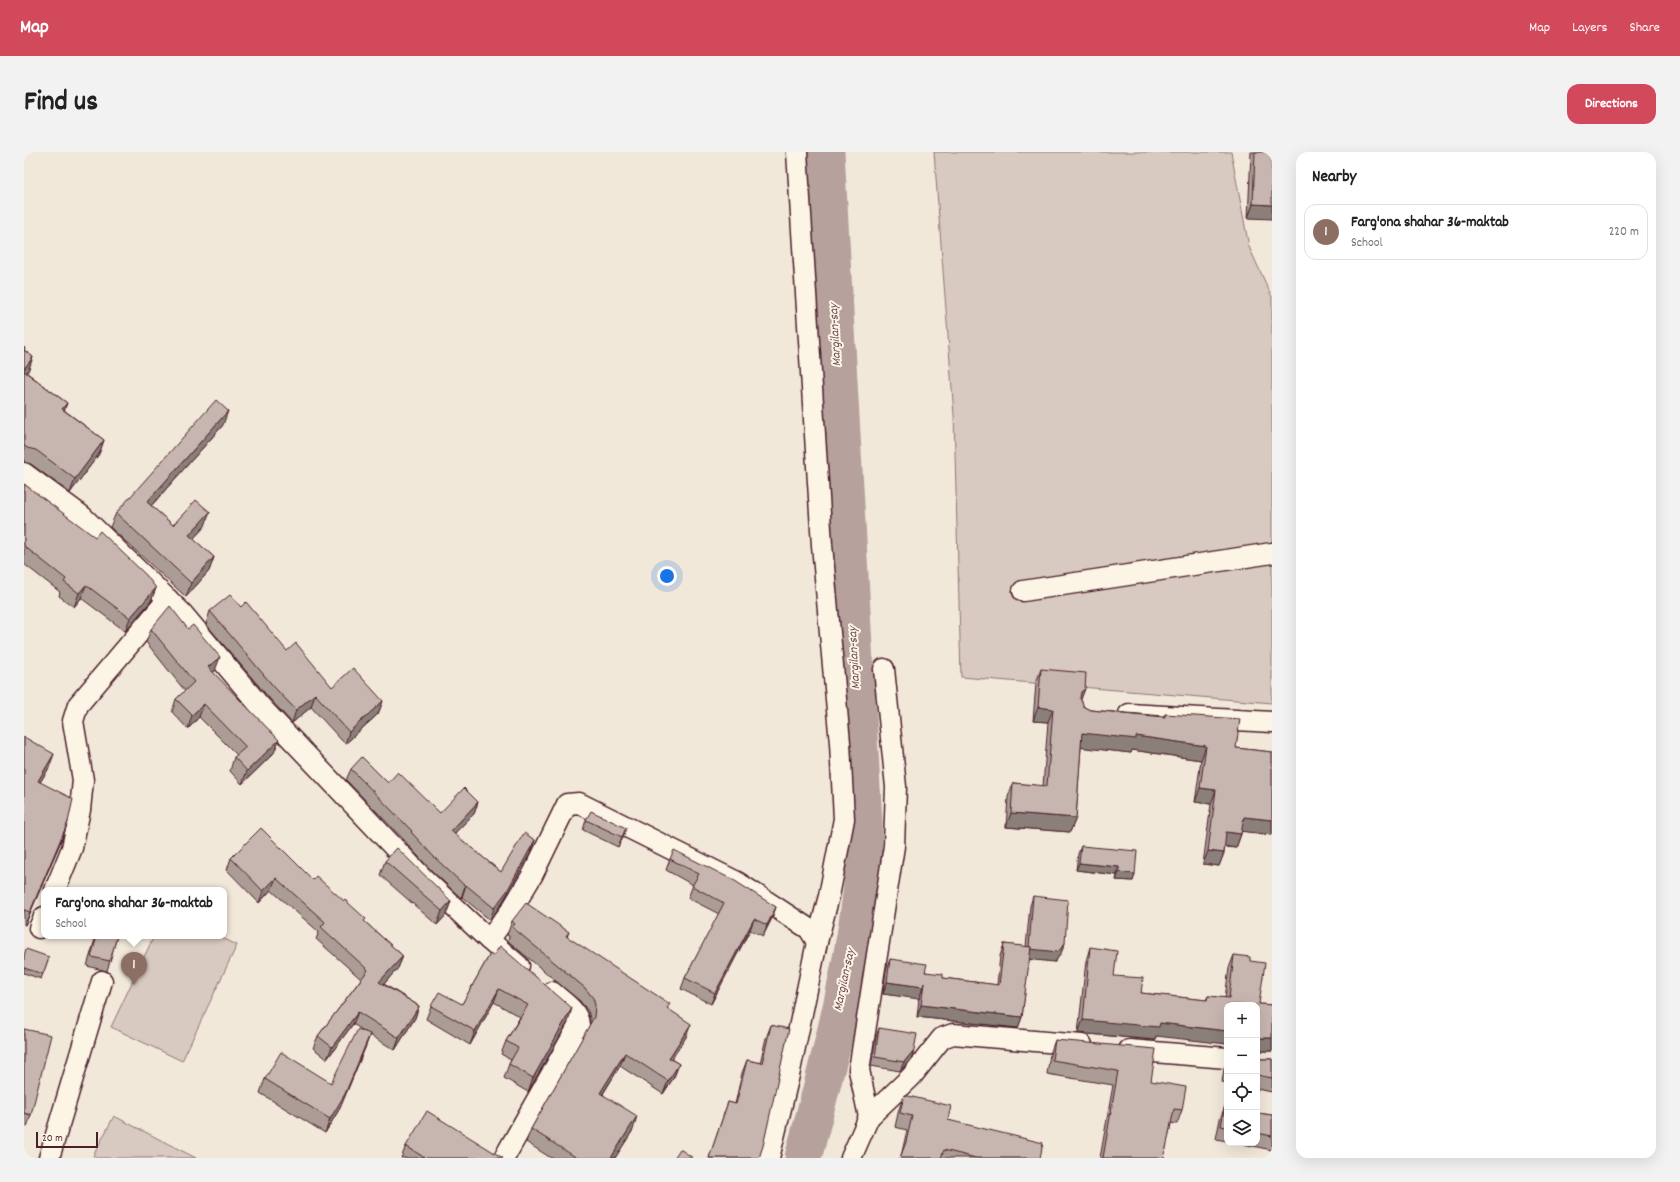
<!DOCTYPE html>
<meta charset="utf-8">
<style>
body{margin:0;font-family:Dekko,sans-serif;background:#f2f2f2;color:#222}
.controls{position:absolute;right:12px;bottom:12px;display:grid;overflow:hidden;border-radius:8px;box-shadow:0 4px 16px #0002}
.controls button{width:36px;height:36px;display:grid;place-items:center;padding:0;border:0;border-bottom:1px solid #e0e0e0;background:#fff;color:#222;font:20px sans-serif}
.scale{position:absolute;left:12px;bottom:10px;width:62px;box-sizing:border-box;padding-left:4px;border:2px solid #4a1f2b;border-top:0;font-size:11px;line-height:14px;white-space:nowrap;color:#4a1f2b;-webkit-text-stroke:3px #fcf5e5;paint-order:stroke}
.you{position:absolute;left:643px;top:424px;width:14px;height:14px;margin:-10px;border:3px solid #fff;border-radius:50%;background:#1a73e8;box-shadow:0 0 0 6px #1a73e833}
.badge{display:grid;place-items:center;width:26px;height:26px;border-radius:50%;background:#d1495b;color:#fff;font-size:13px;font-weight:700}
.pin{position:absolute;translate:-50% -33px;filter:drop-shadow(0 1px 2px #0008)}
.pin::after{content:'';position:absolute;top:21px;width:14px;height:12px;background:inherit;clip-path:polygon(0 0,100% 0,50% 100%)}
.popup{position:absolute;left:17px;top:735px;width:186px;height:52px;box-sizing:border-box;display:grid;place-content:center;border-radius:8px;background:#fff;filter:drop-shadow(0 1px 3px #0005);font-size:13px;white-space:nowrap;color:#767676}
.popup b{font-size:15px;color:#222}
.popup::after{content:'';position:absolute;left:50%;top:100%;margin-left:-8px;border:8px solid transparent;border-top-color:#fff}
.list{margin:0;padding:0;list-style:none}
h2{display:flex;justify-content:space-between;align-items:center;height:52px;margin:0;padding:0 16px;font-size:17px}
h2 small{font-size:13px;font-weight:400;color:#767676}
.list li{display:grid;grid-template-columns:26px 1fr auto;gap:12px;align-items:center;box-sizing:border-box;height:56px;margin:0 8px 8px;padding:0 8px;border:1px solid #e0e0e0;border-radius:12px}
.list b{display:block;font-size:15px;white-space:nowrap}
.list p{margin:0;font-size:13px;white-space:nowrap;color:#767676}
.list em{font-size:13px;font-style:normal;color:#767676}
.icon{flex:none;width:22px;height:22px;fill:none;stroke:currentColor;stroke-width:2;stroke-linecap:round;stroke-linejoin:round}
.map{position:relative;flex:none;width:1248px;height:1006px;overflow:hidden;border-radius:12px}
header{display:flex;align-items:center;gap:24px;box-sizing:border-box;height:56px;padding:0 20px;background:#d1495b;color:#fff}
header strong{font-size:19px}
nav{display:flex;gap:22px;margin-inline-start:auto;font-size:14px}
.intro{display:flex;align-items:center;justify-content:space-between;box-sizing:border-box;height:96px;padding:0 24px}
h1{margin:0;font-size:28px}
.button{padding:10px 18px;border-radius:12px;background:#d1495b;color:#fff;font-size:14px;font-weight:700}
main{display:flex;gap:24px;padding:0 24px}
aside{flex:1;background:#fff;border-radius:12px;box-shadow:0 4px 16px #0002}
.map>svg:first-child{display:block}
.green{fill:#d8cac0;stroke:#917476}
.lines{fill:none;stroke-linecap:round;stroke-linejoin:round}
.river{stroke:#b6a19c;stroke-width:37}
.minor-casing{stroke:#4a1f2b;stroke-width:23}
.minor{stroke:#fcf5e5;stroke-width:20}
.wall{fill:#ab9d96;stroke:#4a1f2b}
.shaded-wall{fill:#8b7f7a;stroke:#4a1f2b}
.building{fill:#c7b6af;stroke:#4a1f2b}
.labels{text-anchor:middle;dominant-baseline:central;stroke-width:4;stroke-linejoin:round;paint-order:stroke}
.water-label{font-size:13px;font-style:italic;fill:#704c53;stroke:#fcf5e5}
</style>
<header>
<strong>Map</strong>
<nav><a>Map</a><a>Layers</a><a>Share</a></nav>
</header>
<div class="intro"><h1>Find us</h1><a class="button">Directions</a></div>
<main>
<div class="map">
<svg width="1248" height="1006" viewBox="0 0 1248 1006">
<rect width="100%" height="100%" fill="#f1e8da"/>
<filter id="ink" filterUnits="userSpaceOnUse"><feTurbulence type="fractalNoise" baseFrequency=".025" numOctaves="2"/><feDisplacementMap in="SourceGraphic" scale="8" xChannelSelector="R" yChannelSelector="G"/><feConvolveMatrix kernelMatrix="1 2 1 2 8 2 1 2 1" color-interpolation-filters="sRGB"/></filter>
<g filter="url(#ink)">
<g class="green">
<path d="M910,0H1207L1225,95L1248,145V551L937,525L930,263Z"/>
<path d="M130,784H194L213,793L158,909L87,875Z"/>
<path d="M90,964L172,1006H73L69,1004Z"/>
</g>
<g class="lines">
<path class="river" d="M779,1006C802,920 826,831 837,743C840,719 840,695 840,671L802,0"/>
<defs>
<g id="minor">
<path d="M773,0L798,393L816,591L820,667L805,744L793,790"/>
<path d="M0,321L58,364L158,461L237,555L398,725L465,788L495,814"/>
<path d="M999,439L1248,401"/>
<path d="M1105,562L1248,570"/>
<path d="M31,738L48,696L56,658L59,628L49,569L54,553L144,447"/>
<path d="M15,776L20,765"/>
<path d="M465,788L488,757L509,722L543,652L555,651L713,730L785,777L793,790L766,919L745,1006"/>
<path d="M1105,898L1203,906"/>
<path d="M845,965L835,918L870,694L872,635L860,517"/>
<path d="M25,1006L78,829"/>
<path d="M480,1006L555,873C554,858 539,850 528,840"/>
<path d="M827,1006L845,965L887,925L918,886L929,882L1058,893"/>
</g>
</defs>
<use href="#minor" class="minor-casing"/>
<use href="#minor" class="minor"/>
</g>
<g class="wall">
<path d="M1227,0H1248L1224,66Z"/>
<path d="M0,195L1,196L0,198L9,205L4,219L2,220L43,251L40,258L80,288L75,302L46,341L7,312L0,310Z"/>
<path d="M199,273L127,354L149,373L181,374L169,387L190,405L185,419L162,445L86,375L92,361Z"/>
<path d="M0,332L132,436L127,449L101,479L57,446L50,455L35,444L36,440L0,412Z"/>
<path d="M217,455L263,499L308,535L359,549L354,562L321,592L287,555L268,571L246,547L182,472L186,459Z"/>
<path d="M127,477L191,519L189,520L250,601L218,632L206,619L210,605L213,603L175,565L164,577L148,560L152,547L161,539L122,490Z"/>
<path d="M1017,517L1057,548L1060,555L1066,558L1140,564L1141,562L1212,596L1248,600V683L1218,679L1217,682L1212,696L1201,695L1200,701L1195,714L1179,712L1187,652L1171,650L1177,608L1108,598L1107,601L1057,595L1052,666L1046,680L982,675L984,645L989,631L1019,634L1024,570L1009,569L1012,531Z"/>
<path d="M0,585L25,616L16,630L44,670L39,684L1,773H0Z"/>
<path d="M327,617L364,631L416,661L454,650L450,662L430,682L477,720L511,688L507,700L478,751L466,768L438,745L437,746L406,717L383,692V691L322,628Z"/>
<path d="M562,668L602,676L594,695L559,678Z"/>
<path d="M1057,694L1111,722L1109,729L1092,728L1093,723L1052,718L1054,702Z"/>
<path d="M207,706L289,728L341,770L379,804L374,816L360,832L395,854L391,866L371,898L346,883L341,896L316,956L301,981L236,941L241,927L307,931L343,881L329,872L303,907L289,896L294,884L337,827L292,787L295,780L247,738L235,751L203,718Z"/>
<path d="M646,707L752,755L748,766L739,784L726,778L687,852L657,837L661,826L695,762L664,746L669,733L642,718Z"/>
<path d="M361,709L427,749L422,763L413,773L356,723Z"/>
<path d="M1009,744L1041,791L1037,801L1031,810L1005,807L998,865L994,876L893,865L895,846L859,842L862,819L866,807L919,826L973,833L976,804L980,792L1002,795L1006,754Z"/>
<path d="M488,769L545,780L543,785L644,857L662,885L647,907L655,912L650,925L639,942L596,914L579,942L609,978L591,1006H527L502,990L507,977L566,873V866L564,859L556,849L484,789L485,784L483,783Z"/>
<path d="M60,784H93L83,819L63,814L71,787Z"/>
<path d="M1066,795L1090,824L1117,841L1182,848L1184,844L1201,846L1205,816L1210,803L1226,809L1235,852L1248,853V899H1233V853L1132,884L1131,888L1054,881L1062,809Z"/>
<path d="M466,802L544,870L504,940L480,926L485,912L487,908L477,902L482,889L496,865L470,850L446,893L402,867L407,854L438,852Z"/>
<path d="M0,804L25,805L17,827L0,821Z"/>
<path d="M747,873L735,1006H685L704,950L711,952L718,921L723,908L736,911L742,886Z"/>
<path d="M855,876L890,898L887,907L876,919L847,914L852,885Z"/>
<path d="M0,877L7,963L3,975L0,974Z"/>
<path d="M1031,888L1127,929L1158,958L1153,972L1147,971L1140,1006H1076L1089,933L1023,922L1026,902Z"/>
<path d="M1233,905L1237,907H1248V940L1233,937Z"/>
<path d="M1203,909V931L1198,930L1200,917Z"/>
<path d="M880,943L924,968L1016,1006H876L878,1000L883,978L871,975L875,957Z"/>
<path d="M1201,954L1203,955V989L1192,987L1196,967Z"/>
<path d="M1233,961L1248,963V998L1214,991H1233Z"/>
<path d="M382,994L479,1006H377Z"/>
</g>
<g class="shaded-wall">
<path d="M1229,52L1248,53V67L1224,66Z"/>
<path d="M9,205L4,219L0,224V217Z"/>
<path d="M43,251L38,265V257Z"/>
<path d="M204,259L199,273L118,364L123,350Z"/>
<path d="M80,288L75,302L46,341L51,327Z"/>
<path d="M186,360L181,374L160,397L165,383Z"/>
<path d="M190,405L185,419L162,445L167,431Z"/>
<path d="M62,433L57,446L50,455L55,441Z"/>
<path d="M132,436L127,449L101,479L106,466Z"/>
<path d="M196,505L191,519L179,528L184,515Z"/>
<path d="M1061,537L1056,550L1052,554L1057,540Z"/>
<path d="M291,542L287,555L268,571L272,558Z"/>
<path d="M359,549L354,562L321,592L325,580Z"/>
<path d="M180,552L175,565L164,577L168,563Z"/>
<path d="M1014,555L1029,557L1024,570L1009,569Z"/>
<path d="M1058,581L1112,584L1182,594L1177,608L1108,598L1107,601L1053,595Z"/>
<path d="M255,588L250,601L218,632L223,619Z"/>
<path d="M30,602L25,616L9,642L14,629Z"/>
<path d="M1176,636L1192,638L1187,652L1171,650Z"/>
<path d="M454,650L450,662L422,690L427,679Z"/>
<path d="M987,661L1052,666L1046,680L982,675Z"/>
<path d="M1220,665L1248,668V683L1215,679Z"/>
<path d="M44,670L39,684L1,773L6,760Z"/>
<path d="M602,676L599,686L594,695L598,685Z"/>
<path d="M1202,680L1217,682L1212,696L1197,694Z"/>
<path d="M511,688L507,700L478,751L466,768L470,756Z"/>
<path d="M1184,699L1200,701L1195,714L1179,712Z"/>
<path d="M1055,711L1095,715L1093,723L1052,718Z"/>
<path d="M1095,720L1111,722L1109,729L1092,728Z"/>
<path d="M252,726L247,738L235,751L239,739Z"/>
<path d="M442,733L438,745L437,746L441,734Z"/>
<path d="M427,749L422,763L413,773L418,759Z"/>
<path d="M752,755L748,766L739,784L743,773Z"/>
<path d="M730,767L726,778L687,852L691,841Z"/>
<path d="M1041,791L1037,801L1031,810L1001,807L1005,797Z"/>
<path d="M379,804L374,816L351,842L355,830Z"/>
<path d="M863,830L899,835L895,847L859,842Z"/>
<path d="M475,837L470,850L446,893L451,879Z"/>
<path d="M897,853L998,865L994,876L893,865Z"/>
<path d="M395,854L391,866L371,898L375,886Z"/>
<path d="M548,856L544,870L504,940L509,926Z"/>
<path d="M334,860L329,872L303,907L308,895Z"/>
<path d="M1059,868L1136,871L1203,879V892L1132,884L1131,888L1054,881Z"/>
<path d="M667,872L662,885L640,919L645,906Z"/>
<path d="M346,882L341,896L316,956L301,981L306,967Z"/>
<rect x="1233" y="886" width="15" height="13"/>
<path d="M890,898L887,907L876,919L880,910Z"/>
<path d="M601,901L596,914L571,954L576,941Z"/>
<path d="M655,912L650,925L639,942L644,929Z"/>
<path d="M613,964L609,978L591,1006H587Z"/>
</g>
<g class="building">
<path d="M1231,0H1248V53L1229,52Z"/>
<path d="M0,198L9,205L0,217Z"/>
<path d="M0,219L43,251L38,257L80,288L51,327L12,298L3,296L0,293Z"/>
<path d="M192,248L204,259L123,350L149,373L172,348L186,360L165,383L190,405L167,431L92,361Z"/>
<path d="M0,332L71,385L76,379L122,423L132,436L106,466L62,433L55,441L40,430L42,427L0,394Z"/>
<path d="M206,443L217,455L222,450L263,499L272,491L308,535L329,516L359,549L325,580L291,542L272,558L250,535L186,459Z"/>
<path d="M146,454L164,477L169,473L196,505L184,515L255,588L223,619L210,605L222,595L180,552L168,563L152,547L170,530L127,477Z"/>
<path d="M1017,517L1062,521L1061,537L1057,540L1056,546L1060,555L1066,558L1141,565V562L1216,567L1212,596L1248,600V668L1220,665L1217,682L1202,680L1200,701L1184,699L1192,638L1176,636L1182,594L1112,584V587L1058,581L1052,666L987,661L989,631L1023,634L1029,557L1014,555Z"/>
<path d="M0,585L30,602L14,629L49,647L44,670L6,760L0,758Z"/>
<path d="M338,605L364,631L374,620L416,661L440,636L454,650L427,679L477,720L500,681L511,688L483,739L470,756L442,733L441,734L410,705L387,680L388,679L327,617Z"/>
<path d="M567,659L602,676L598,685L562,668Z"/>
<path d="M237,676L289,728L292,724L320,749L321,748L342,767L340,769L379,804L355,830L395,854L375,886L334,860L308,895L294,884L344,818L297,775L301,770L252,726L239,739L207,706Z"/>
<path d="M1057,694L1113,699L1111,722L1095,720V715L1055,711Z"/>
<path d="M373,696L427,749L418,759L361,709Z"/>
<path d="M650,698L711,729L752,755L743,773L730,767L691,841L661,826L700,751L668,734L675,722L646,707Z"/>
<path d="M1009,744L1044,748L1041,791L1034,800L1006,797L1007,795H1005Z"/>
<path d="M502,751L545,780L542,784L646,852L643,856L667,872L645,906L655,912L644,929L601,901L576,941L613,964L587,1006H553L507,977L570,865L571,853L569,846L561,836L488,775L491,772L488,769Z"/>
<path d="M73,784H93L86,809L67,805Z"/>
<path d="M980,792L1007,795L998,865L897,853L900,831L899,835L863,830L866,807L903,812L901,820L919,822V826L975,833Z"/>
<path d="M476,794L548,856L509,926L485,912L494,896L482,889L504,853L475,837L451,879L407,854L415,840L438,852L466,802L469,804Z"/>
<path d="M1066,795L1093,799L1090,824L1119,826L1117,841L1183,848L1184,844L1205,846L1210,803L1226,805V809L1241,811L1235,852L1248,853V886H1233V853H1203V879L1136,871L1135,875L1059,868Z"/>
<path d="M2,797L25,805L19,822L0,816V804Z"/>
<path d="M747,873L765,877L739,994L735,1006H685L704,950L712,952L723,908L738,911Z"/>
<path d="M855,876L893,882L890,898L880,910L851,905Z"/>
<path d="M0,877L27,883L7,963L0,961Z"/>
<path d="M334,877L346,882L321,942L306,967L241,927L257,900L307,931Z"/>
<path d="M1031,888L1132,897L1127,929L1162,935L1158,958L1150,957L1140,1006H1079L1094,919L1028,908Z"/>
<path d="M1233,905L1237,907H1248V926L1233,923Z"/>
<path d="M880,943L927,954L924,968L1019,991L1016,1006H952L920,998L917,1006H876L882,990L888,964L876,961Z"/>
<path d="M1201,954L1203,955V975L1197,974Z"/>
<path d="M403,959L479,1006H401L382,994Z"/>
<path d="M1233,961L1248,963V984L1233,981Z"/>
<path d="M656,997L669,1006H650Z"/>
</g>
</g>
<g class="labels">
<g class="water-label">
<text transform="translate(812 183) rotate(-93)">Margilan-say</text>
<text transform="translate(831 506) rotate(-93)">Margilan-say</text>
<text transform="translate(821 828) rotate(-78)">Margilan-say</text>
</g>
</g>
</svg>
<div class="controls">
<button>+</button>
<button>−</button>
<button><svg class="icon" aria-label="locate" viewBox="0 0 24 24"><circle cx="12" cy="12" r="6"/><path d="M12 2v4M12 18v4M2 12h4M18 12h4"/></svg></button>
<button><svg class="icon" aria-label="layers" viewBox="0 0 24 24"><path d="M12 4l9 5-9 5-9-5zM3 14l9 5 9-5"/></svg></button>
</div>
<div class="scale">20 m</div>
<div class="you"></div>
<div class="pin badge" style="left:110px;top:833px;background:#8d6e63">1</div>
<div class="popup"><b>Farg'ona shahar 36-maktab</b>School</div>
</div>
<aside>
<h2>Nearby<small></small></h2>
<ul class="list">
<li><span class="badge" style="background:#8d6e63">1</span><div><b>Farg'ona shahar 36-maktab</b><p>School</p></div><em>220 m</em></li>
</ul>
</aside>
</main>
